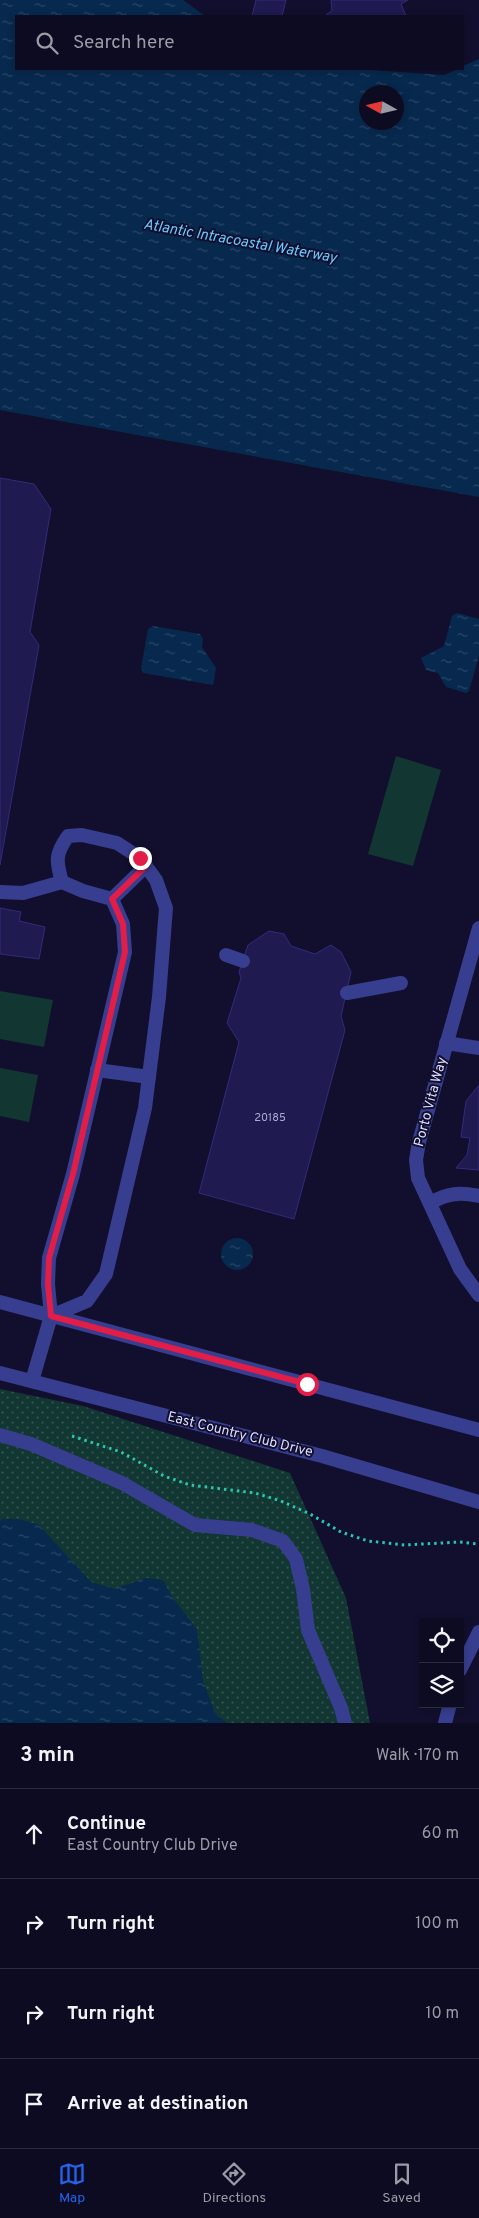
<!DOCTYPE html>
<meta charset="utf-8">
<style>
body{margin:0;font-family:Overpass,sans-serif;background:#1b192f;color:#f1f3f6}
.controls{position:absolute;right:15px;bottom:15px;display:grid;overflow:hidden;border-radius:0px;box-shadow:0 2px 8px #0003}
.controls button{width:45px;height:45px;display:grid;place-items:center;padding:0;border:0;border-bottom:1px solid #2d2b40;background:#0d0b22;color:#f1f3f6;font:25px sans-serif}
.compass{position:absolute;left:359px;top:85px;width:45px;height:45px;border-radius:50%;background:#0d0b22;box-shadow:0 2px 8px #0003;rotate:278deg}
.stop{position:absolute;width:15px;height:15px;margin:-11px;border:4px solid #e11d48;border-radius:50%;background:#fff}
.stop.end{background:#e11d48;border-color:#fff;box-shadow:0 1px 5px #0008}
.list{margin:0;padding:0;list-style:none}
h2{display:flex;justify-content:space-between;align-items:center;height:65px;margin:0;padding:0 20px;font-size:21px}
h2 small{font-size:16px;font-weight:400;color:#9a9ba5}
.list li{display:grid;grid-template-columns:32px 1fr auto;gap:15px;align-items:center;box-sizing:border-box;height:90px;padding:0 20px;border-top:1px solid #2d2b40}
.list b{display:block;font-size:19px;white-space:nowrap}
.list p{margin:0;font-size:16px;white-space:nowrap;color:#9a9ba5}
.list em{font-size:16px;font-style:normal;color:#9a9ba5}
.icon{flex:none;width:28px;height:28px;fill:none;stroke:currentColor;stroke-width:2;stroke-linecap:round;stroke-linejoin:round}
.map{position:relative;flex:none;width:479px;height:1723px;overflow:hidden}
.search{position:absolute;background:#0d0b22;box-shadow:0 2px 8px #0003;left:15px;right:15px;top:15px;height:55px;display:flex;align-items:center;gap:12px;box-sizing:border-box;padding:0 18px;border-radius:0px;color:#9a9ba5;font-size:19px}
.sheet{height:425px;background:#0d0b22}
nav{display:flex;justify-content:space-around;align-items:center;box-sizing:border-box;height:70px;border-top:1px solid #2d2b40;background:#0d0b22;font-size:14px;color:#9a9ba5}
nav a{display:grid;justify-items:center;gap:2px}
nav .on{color:#2563eb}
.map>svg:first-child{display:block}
.grass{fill:url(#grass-dots)}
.pitch{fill:#123732}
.water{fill:url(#water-ripples);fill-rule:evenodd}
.building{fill:#1f1a4f;stroke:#322b7d}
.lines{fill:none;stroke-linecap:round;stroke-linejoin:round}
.path{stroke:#28c7ac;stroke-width:3;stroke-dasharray:2.5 4;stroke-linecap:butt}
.service{stroke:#373e8f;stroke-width:14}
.minor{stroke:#373e8f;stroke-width:14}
.tertiary{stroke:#373e8f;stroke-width:14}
.route{stroke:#e11d48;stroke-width:6}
.labels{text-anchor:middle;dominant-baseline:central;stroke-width:4;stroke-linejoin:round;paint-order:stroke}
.number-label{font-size:11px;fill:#adabd3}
.street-label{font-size:14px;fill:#dcdbff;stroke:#110f2d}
.water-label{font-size:15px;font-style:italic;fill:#69caff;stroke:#110f2d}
</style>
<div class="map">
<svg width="479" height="1723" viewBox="0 0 479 1723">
<defs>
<pattern id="grass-dots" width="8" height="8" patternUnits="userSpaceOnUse" patternTransform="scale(1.25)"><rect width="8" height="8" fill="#123732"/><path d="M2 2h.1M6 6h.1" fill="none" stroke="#345351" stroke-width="1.8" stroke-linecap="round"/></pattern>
<pattern id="water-ripples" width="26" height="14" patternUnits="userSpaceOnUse" patternTransform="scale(1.25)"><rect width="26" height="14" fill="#07294e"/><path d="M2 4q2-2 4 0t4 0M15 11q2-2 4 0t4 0" fill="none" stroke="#2b4769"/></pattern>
</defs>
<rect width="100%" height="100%" fill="#110f2d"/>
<path class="grass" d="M0,1389L83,1406L290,1473L346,1598L370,1723H0Z"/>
<g class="pitch">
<path d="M396,756L441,770L413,866L368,854Z"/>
<path d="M0,991L53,1000L44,1047L0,1039Z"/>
<path d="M0,1068L38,1075L29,1122L0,1116Z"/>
</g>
<g class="water">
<path d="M0,0H183L205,16H16V69H355L444,75L458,69H463V66L479,59V497L0,410ZM396,92V122H366V92Z"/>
<path d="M457,613L479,619V656L469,691L466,693L446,687L438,673L426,670L421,658L444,646L452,616Z"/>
<path d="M153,626L200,634L203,639L202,647L216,668L213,685L143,673L141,668L148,629Z"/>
<circle cx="237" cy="1254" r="16"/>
<path d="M3,1519H19L39,1525L91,1582L114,1589L146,1578L163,1580L172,1597L197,1629L203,1681L216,1715L228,1723H0V1521Z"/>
</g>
<g class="building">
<path d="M256,0H286L282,16H252Z"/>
<path d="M331,0H408L401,4L406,16H326L327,14L332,11Z"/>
<path d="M0,478L34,484L51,509L30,632L39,645L0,865Z"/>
<path d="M0,908L21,912L19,921L45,927L39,959L0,954Z"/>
<path d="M269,931L284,934L291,946L315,954L331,945L341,952L351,972L341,1016L345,1030L294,1219L199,1193L239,1042L227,1023L241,978L239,972L248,945Z"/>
<path d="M479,1085V1170L456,1168L467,1155L470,1138L461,1137L466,1101Z"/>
</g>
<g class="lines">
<path class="path" d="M72,1436L121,1452L164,1476L190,1485L255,1493L281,1501L310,1514L341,1532L368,1541L405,1545L459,1542L479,1544"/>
<g class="service">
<path d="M82,835L117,843L140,858L156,880L166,908L159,997L145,1108L106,1274L87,1301L51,1316L48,1284L49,1258L73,1174L125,952L123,924L112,899L83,891L62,882C56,861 55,854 68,836Z"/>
<path d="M0,892L23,893L62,882"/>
<path d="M112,899L146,866"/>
<path d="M226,955L243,961"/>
<path d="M347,993L401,983"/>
<path d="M446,1043L479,1048"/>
<path d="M97,1070L149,1077"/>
<path d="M430,1203C448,1193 459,1192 479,1196"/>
<path d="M0,1435L31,1444L122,1483L195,1525L252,1530L283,1541L296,1559L303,1589L308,1630L341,1708L345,1723"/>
</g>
<g class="minor">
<path d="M479,928L419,1142L416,1160L418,1178L460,1269L479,1295"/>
<path d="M32,1381L51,1316"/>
<path d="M460,1670L479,1632"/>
<path d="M445,1723L450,1704"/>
</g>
<g class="tertiary">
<path d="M0,1302L479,1430"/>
<path d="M0,1373L322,1456L479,1502"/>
</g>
</g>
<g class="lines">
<path class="route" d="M140,858L146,866L112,899L123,924L125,952L73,1174L49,1258L48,1284L51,1316L307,1384"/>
</g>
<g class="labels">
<g class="number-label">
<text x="270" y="1118">20185</text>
</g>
<g class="street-label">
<text transform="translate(431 1102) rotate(-75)">Porto Vita Way</text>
<text transform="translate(240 1435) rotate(14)">East Country Club Drive</text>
</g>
<g class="water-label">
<text transform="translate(240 242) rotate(10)">Atlantic Intracoastal Waterway</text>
</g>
</g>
</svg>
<div class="controls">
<button><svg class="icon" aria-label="locate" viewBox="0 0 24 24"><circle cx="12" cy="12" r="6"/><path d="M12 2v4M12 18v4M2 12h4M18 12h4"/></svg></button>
<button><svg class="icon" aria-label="layers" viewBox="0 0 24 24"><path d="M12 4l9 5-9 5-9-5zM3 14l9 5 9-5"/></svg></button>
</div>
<svg class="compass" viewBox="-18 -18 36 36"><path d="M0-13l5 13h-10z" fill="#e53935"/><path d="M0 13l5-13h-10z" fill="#9a9ba5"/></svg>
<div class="stop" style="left:307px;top:1384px"></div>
<div class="stop end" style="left:140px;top:858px"></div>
<div class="search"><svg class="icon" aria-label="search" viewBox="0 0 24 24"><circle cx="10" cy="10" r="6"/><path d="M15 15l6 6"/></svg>Search here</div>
</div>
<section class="sheet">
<h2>3 min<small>Walk · 170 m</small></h2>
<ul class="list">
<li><svg class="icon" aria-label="ahead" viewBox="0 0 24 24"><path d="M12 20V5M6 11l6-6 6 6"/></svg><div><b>Continue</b><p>East Country Club Drive</p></div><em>60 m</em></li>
<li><svg class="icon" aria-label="right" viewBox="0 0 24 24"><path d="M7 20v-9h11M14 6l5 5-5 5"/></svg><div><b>Turn right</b></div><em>100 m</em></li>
<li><svg class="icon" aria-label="right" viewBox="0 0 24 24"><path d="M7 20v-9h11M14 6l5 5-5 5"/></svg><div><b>Turn right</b></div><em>10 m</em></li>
<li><svg class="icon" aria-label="arrive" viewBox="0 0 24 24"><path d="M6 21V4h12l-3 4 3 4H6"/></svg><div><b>Arrive at destination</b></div></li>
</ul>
</section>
<nav>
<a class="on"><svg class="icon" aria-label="map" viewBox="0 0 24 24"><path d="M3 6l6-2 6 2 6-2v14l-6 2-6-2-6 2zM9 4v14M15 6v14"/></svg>Map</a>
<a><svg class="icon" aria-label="directions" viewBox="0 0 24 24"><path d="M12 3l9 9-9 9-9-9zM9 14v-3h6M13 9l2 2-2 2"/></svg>Directions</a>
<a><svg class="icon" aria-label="saved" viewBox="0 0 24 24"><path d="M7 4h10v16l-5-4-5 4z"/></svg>Saved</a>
</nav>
